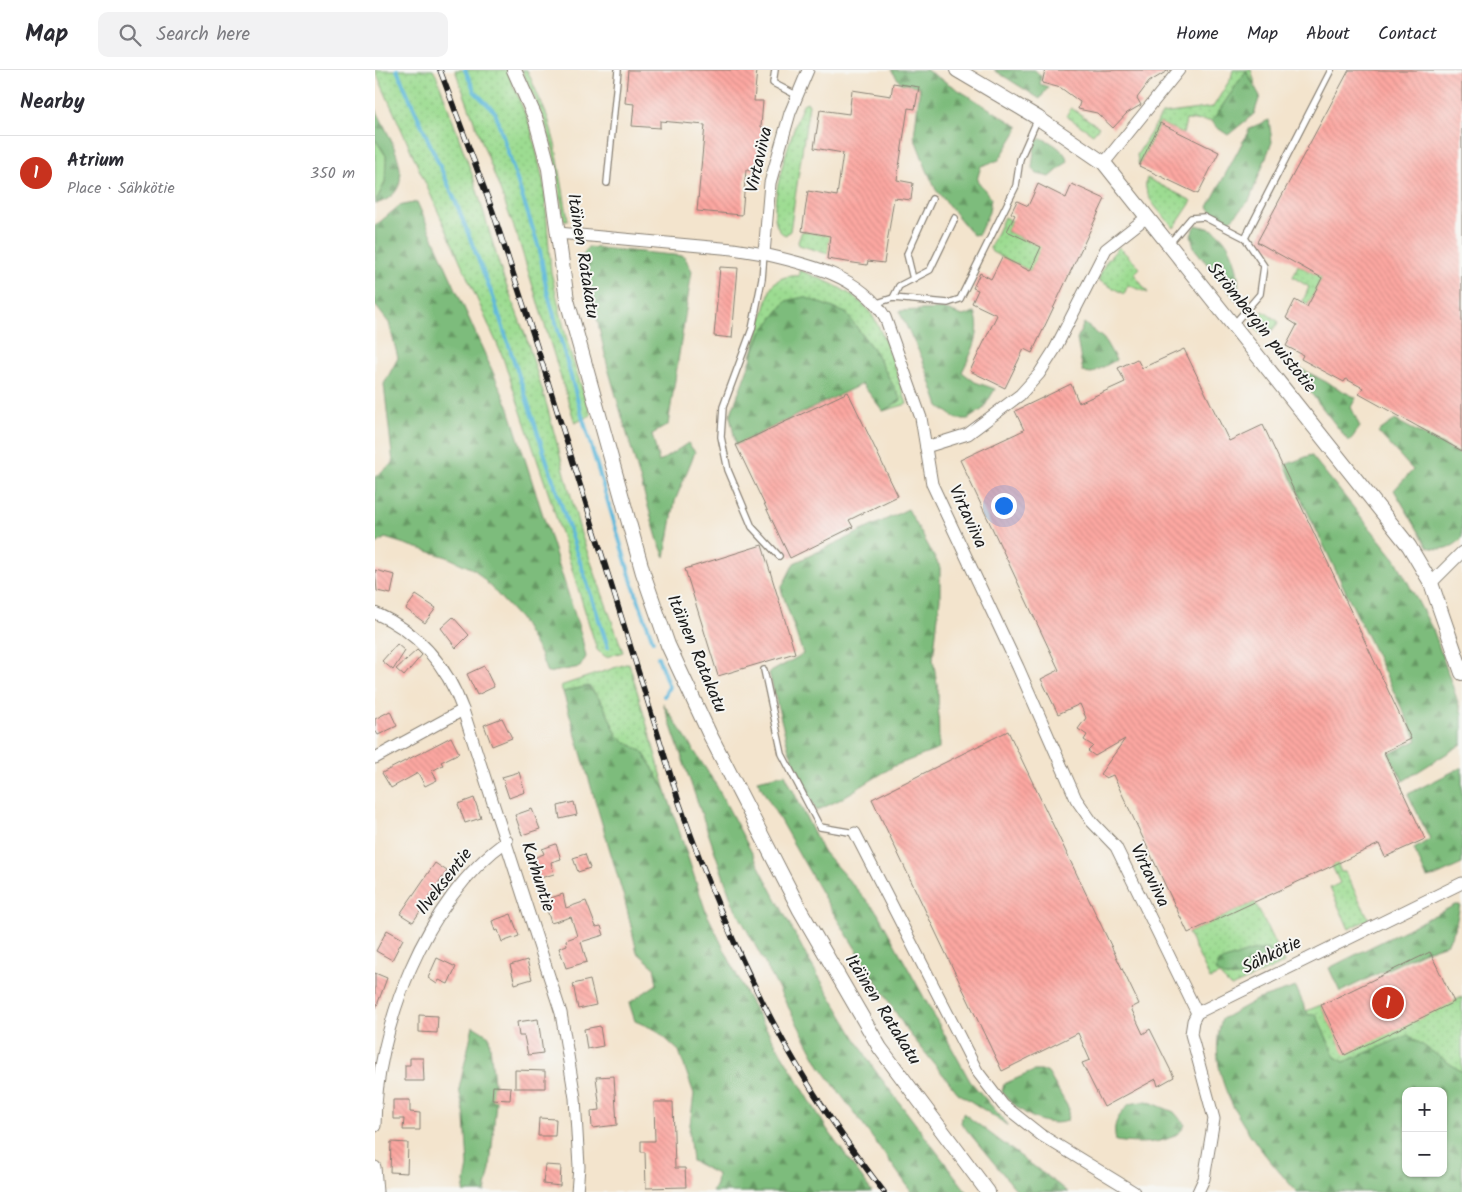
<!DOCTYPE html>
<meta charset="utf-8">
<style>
body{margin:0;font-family:Kalam,sans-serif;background:#f2f2f3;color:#2b2b33}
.controls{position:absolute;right:15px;bottom:15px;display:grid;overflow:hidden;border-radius:10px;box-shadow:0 1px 4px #0004}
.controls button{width:45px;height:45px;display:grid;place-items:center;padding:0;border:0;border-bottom:1px solid #e1e1e2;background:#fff;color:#2b2b33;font:25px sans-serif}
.you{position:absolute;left:628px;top:435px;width:18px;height:18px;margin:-12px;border:4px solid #fff;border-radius:50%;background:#1a73e8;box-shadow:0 0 0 8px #1a73e833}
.badge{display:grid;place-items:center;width:32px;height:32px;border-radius:50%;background:#c8321e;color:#fff;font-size:16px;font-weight:700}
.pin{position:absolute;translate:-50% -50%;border:2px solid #fff;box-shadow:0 1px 5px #0006}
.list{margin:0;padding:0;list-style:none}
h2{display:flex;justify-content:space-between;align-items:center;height:65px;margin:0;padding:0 20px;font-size:21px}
h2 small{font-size:16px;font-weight:400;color:#7c7c81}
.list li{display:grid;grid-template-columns:32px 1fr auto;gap:15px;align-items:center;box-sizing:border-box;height:75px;padding:0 20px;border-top:1px solid #e1e1e2}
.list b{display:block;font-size:19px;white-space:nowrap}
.list p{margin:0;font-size:16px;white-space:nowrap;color:#7c7c81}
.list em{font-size:16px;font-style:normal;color:#7c7c81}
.icon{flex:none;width:28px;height:28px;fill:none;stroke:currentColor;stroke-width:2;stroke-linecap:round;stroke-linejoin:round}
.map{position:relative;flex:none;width:1087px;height:1122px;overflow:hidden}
header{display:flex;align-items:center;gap:30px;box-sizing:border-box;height:70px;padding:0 25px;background:#fff;border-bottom:1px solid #e1e1e2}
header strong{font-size:24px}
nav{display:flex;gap:28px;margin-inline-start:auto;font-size:18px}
.search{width:350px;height:45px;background:#f2f2f3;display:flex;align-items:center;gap:12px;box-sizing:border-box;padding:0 18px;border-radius:10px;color:#7c7c81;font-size:19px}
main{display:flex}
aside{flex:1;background:#fff}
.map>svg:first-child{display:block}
.green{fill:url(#green-dots);stroke:#5c7c56}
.forest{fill:url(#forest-firs);stroke:#4c6c4c;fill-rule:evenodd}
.pitch{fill:#9cdc91;stroke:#5c7c56}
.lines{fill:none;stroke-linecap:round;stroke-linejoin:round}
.stream{stroke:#5db8db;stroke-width:4}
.building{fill:url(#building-back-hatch)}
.service-casing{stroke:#888074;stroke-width:8}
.minor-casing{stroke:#888074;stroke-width:13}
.tertiary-casing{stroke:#888074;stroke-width:16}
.service{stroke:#fff;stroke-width:5.5}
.minor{stroke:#fff;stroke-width:11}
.tertiary{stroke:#fff;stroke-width:14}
.rail-casing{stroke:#1c1c1c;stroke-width:5.5}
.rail{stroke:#f6f6f2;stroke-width:4;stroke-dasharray:11;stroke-linecap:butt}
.labels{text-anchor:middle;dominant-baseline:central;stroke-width:4;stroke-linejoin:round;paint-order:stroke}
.street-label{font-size:18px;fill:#1c1c1c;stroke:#f6f6f2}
</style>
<header>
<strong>Map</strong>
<div class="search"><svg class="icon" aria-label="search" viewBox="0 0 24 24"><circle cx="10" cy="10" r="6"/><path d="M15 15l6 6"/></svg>Search here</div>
<nav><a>Home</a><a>Map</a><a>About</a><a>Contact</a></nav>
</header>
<main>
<aside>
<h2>Nearby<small></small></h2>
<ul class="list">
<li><span class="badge">1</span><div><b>Atrium</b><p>Place · Sähkötie</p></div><em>350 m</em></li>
</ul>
</aside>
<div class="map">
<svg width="1087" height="1122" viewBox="0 0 1087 1122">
<defs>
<pattern id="green-dots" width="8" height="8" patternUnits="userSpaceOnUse" patternTransform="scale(1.25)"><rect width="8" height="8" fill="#9cdc91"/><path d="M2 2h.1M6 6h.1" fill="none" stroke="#86bc7c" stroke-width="1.8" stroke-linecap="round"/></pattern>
<pattern id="forest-firs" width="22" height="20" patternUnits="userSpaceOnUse" patternTransform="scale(1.25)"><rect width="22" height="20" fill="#7dbc7b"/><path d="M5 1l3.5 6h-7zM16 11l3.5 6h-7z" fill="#669864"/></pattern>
<pattern id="building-back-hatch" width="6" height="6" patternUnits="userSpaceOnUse" patternTransform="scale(1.25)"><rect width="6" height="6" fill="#fca7a1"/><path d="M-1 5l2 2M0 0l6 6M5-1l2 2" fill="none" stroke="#d78f8a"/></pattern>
</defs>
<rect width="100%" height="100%" fill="#f6f6f2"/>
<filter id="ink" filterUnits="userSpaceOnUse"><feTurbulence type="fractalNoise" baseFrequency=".02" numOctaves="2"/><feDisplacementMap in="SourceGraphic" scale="10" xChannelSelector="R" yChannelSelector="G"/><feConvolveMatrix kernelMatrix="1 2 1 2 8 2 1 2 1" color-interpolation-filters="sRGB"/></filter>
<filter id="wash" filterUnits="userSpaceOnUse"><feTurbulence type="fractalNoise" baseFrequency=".0096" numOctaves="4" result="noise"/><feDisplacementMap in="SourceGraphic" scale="20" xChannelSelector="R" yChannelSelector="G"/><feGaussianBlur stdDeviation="1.12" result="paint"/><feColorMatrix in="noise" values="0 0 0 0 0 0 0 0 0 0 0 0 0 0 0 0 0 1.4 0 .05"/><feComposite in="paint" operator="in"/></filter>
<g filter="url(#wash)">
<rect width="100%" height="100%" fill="#f3e4cd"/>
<g class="green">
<path d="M0,0H58L62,7L99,110L127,204L152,270L172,336L206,464L248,582L231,587L222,580L177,434L127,285Z"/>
<path d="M80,0H132L156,58L169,115L176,202L194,279L216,345L200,353L143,168Z"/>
<path d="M147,0H152L173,48L181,78L193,150H189L178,79L169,49Z"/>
<path d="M858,0H876L881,16L871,2L837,51L811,50L808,64L785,53L764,96L762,85L787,44L838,37L856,8Z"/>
<path d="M432,32L434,35L415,161L411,165C381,157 420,55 428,34Z"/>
<path d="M696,38L724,57L718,64L691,46Z"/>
<path d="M772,108L817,131L799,158C788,144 765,126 772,108Z"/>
<path d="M629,147L637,151L632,161L652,171L668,175L655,201L617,182L615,178Z"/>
<path d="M457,156L453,184L424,175L423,172L427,161L450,165Z"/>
<path d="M744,177L765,198L759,204L773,223L753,215L749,224L723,210L731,192Z"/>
<path d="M923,195L947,208L933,235L928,231L934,217L918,207Z"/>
<path d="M424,200C447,209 470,218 489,235C507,252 524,309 532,334L508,341L526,330L500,282L471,243L386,263L376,286L396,217C402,208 413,205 424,206Z"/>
<path d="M888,241L904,252L894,264L888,267L878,255Z"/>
<path d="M254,593L291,721L268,682L243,667L227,632L214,616L188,622L185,616Z"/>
<path d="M962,793L966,802H970L994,849L974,859L955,818L965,813L957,796Z"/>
<path d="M880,832L909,893L856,917L844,905L835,909L813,863Z"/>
<path d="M1087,927V1002L1068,990L994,983L969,992L960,987L941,944L933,946L931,941L946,935L970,984Z"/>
</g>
<g class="forest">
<path d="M516,0H551L644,57L624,90L606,96L602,110L616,128L614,142L604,164L598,165L561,120L551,98L539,66L545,17L526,13Z"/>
<path d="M619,0H660L666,6L665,14L673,17L665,29Z"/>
<path d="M871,1L885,26L879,44L853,65L841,57L837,51Z"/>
<path d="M0,37C13,66 50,121 0,134L10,112L11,86L0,69Z"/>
<path d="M894,50L897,72L874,131L853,153L839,144L833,137L875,58Z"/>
<path d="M666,68C675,71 690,80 693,91L675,107L662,104L657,98L660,73Z"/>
<path d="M42,132L133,336L206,564L211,587L205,597L172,603L165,584L145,549L100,500L72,487L10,468L0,475V407L18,393L9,314L23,288L14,253L0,235V156L24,136Z"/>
<path d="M821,155C828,157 837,158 843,163C860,177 867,211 862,231L819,178L816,165Z"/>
<path d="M213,177L309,186L317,201L293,355L277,364L284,392L313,373L320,382L300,431L290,487L283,471L233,298L208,185Z"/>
<path d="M429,227L471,243L500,282L526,330L508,341L487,314L361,375L355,346L386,263L411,231Z"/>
<path d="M569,239L587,246L600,243C608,262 596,284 587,302L600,312L620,319L608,339L593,349H582L564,336L547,288L524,241Z"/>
<path d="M709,253L729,269L741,290L717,303L708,302L702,269Z"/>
<path d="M910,290L981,328L976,337L985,357L974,372Z"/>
<path d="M1020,350L1087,385V468C1078,479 1065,481 1053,477L1019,420L1038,400L1003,362Z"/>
<path d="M936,385L1021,490L1059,562L1087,644V674L1028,711L1014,684L1042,670L910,395Z"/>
<path d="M533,439L565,497V529L558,589L563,620L564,679L519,696L464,730L441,741L414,680L394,603L428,584L406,519L419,493Z"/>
<path d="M213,616L227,632L243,667L268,682L291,721L331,842L373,928L452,1059L497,1122H337L341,1114L342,1104L317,1091L314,1062L319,1024L304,981L281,960L260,951L254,933L282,914L279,897L262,882L250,831L188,622Z"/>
<path d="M288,633L340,713L432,887L499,999L592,1122H537L445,996L358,834Z"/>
<path d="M1087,697V794L1061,806L1052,808L1039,779L1055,769L1033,724Z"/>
<path d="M410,704L447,780L502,842L595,1011L634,1056L583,1023L531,959L454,836L382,710Z"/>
<path d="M1080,835H1085L1080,859L1072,874L1048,882L965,922L954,898Z"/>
<path d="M892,879L900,883V888C882,901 860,916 840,901L844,892L876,881Z"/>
<path d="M921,917L933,945L941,944L960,987L969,992L1033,965L1087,1002V1122H922C882,1077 826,1014 847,949L881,930ZM1031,1021H1068V1103H1031Z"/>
<path d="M98,956L114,966L121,1031L115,1099L110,1122H88L93,1096L90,1047L84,1019Z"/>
<path d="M659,1001H672L694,1039L692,1051C667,1059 642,1040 627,1022L629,1014Z"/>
<path d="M772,1031L799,1042L810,1055C799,1076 761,1074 741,1071C737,1052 743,1048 754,1034Z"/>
<path d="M588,1043L693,1122H643L586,1053Z"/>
</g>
<path class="pitch" d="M0,69L11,86L10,112L0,133Z"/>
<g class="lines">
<g class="stream">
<path d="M22,0L80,130L118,227L233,577"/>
<path d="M90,0L100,22L120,42L165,181L171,217L205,339L257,512L278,571"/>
<path d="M283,587L294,617L289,626"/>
</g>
</g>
<g id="blocks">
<g class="building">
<path d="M253,0H382L379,31H388L386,57L391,58L386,101L371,100L367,145L322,141L330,55L285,51V58L257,56L259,34L250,33Z"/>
<path d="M670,0H794L774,12L762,28L766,35L752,43L738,58L722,43L703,39L705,32L686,18L667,13Z"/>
<path d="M974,0H1087V381L984,324L988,318L971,309L969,312L926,289L928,285L911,276L922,255L911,248L920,230L932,237L947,208L882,172Z"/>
<path d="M518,13L544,17L540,39L533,38L522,110L538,113L536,130L519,128L509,193L493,191L492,195L452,189L455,166L427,161L433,121L462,126L468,83L439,78L445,40L474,44L477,20L516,26Z"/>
<path d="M785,53L844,82L823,124L764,96Z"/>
<path d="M663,114L691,128L697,114L730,129L657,283L649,279L630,318L595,301L622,245L597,233L603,220L598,218L605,203L616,209L627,187L655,201L666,177L632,161L640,145L636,143L642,131L653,136Z"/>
<path d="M345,197L363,198L357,268L339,266Z"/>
<path d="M809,279L854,371L888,355L1036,669L1009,682L1050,769L1010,787L1004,774L813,863L738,705L731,708L725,704L750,669L720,686L713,681L718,676L709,670L712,665L703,659L711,648L705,634L683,644L666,609L684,600L585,390L649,360L640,341L696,314L704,333L750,312L743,298L762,289L767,298Z"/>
<path d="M473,322L523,426L474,450L478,457L415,488L361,375Z"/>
<path d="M387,475L420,583L343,606L310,499Z"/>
<path d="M0,500L20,505L16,524L2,521Z"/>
<path d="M41,525L61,538L50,553L31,539Z"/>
<path d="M78,547L94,565L81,578L66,558Z"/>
<path d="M22,574L30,581L18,600L7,591Z"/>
<path d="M42,580L47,585L29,606L21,599Z"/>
<path d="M109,596L119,617L102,625L92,604Z"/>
<path d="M15,641L22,656L3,665L0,660V649Z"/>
<path d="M127,648L137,668L117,676L109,655Z"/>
<path d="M633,661L764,934L756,938L768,964L775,959L799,1007L783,1016L781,1009L729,1037L707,993L715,990L703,963L627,1001L497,729Z"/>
<path d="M76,667L84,683L66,692L68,695L57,701L62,710L50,716L43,703L16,718L7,703Z"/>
<path d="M144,702L150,722L134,728L127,707Z"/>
<path d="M99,728L106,748L90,753L83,734Z"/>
<path d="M199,732L202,745L185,749L183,736Z"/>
<path d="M157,739L165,759L147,765L140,745Z"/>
<path d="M181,774L186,789L176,792L179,804L162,809L155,789L169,784L167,779Z"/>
<path d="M210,784L215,798L203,802L198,788Z"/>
<path d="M60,793L72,801L38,852L25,844Z"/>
<path d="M188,824L191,838L211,831L221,857L226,856L229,865L206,872L212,892L191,898L184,878L192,875L191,870L202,866L196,847L176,853L169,830Z"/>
<path d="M136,844L144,866L127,872L123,860L120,861L117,851Z"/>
<path d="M12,860L28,869L17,890L1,881Z"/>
<path d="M1055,882L1079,932L970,985L946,935Z"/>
<path d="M62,888L81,897L73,914L64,910L62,914L53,908Z"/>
<path d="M152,890L157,909L140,914L135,895Z"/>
<path d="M0,903L12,908L1,938H0Z"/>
<path d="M215,910L221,935L203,939L198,914Z"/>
<path d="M44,945L63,946L62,963L44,962Z"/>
<path d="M163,949L168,983L153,985L149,966H144L142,952Z"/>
<path d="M225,956L228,976L212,979L209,959Z"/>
<path d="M35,988H48L49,1011H30V995H35Z"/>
<path d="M140,1000L170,1001V1018H140Z"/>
<path d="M239,1006L242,1055L217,1058L216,1041L225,1040L221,1007Z"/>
<path d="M118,1016L136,1017L135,1030L117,1029Z"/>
<path d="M18,1030H35V1042L45,1043V1060H28L29,1049H18Z"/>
<path d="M279,1032H298L300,1098H310L311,1117L271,1118L270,1082H266V1071H280Z"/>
<path d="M164,1048L181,1049L180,1066H163Z"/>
<path d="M16,1072L33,1073L32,1103L15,1102Z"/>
<path d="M170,1095L186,1096L185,1116L168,1114Z"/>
</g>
</g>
</g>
<g filter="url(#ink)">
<use href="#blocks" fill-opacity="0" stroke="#888074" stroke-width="1"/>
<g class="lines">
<defs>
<g id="service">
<path d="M400,0L398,13L423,26"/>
<path d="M232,113L243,0"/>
<path d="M794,174L816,148L829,147L870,168"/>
<path d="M389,184L387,209L377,259L348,337L346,367L353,400L377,457L404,486"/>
<path d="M538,209L532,184L557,129"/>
<path d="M518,228L524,216L555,200L580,148"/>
<path d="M502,233L518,228L573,233L585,229L641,116L645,89L663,48"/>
<path d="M859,254L885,224L889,196L870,168L956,0"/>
<path d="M389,600L407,684L445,757L480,763"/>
</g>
<g id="minor">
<path d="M433,0L415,43L395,113L389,184C433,194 486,206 510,247L546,348L557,414L643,597L701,729L717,752L741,777L822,943"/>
<path d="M729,93L804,0"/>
<path d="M183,163L358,179L389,184"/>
<path d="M551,377L593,364L645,325L664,304L680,279L731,179L772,147"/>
<path d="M1056,513L1087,482"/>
<path d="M0,543C44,562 72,596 88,640L186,943L200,1028L204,1097L202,1122"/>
<path d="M0,688L88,640"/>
<path d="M480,763L602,1001L628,1035L666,1065L759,1122"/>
<path d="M0,1056C1,959 50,828 132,771"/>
<path d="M0,1097L2,1122"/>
<path d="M823,1122L829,1109L839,1049L816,964L818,951L822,943L1087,813"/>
</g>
<g id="tertiary">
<path d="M139,0L160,47L174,99L192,230L268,503L293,575L334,663L425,840L505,978L613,1122"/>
<path d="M582,0L663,48L729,93L1034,476L1056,513L1087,603"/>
</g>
</defs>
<use href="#service" class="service-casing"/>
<use href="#minor" class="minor-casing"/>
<use href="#tertiary" class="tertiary-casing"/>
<use href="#service" class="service"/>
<use href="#minor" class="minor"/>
<use href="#tertiary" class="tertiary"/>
<defs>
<path id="rail" d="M65,0L118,142L159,267L304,732C339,832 381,931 437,1020C459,1055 484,1089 509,1122"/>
</defs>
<use href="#rail" class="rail-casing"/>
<use href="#rail" class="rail"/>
</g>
</g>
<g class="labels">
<g class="street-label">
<text transform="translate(385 90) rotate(-77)">Virtaviiva</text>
<text transform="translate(207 186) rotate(81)">Itäinen Ratakatu</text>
<text transform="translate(886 258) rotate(51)">Strömbergin puistotie</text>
<text transform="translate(592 447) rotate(65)">Virtaviiva</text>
<text transform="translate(321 584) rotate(67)">Itäinen Ratakatu</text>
<text transform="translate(774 806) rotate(64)">Virtaviiva</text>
<text transform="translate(162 807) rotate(72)">Karhuntie</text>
<text transform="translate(70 812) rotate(-52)">Ilveksentie</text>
<text transform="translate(897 886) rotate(-26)">Sähkötie</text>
<text transform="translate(507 940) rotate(58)">Itäinen Ratakatu</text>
</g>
</g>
</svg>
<div class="controls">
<button>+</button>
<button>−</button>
</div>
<div class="you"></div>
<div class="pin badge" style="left:1013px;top:933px">1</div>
</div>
</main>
